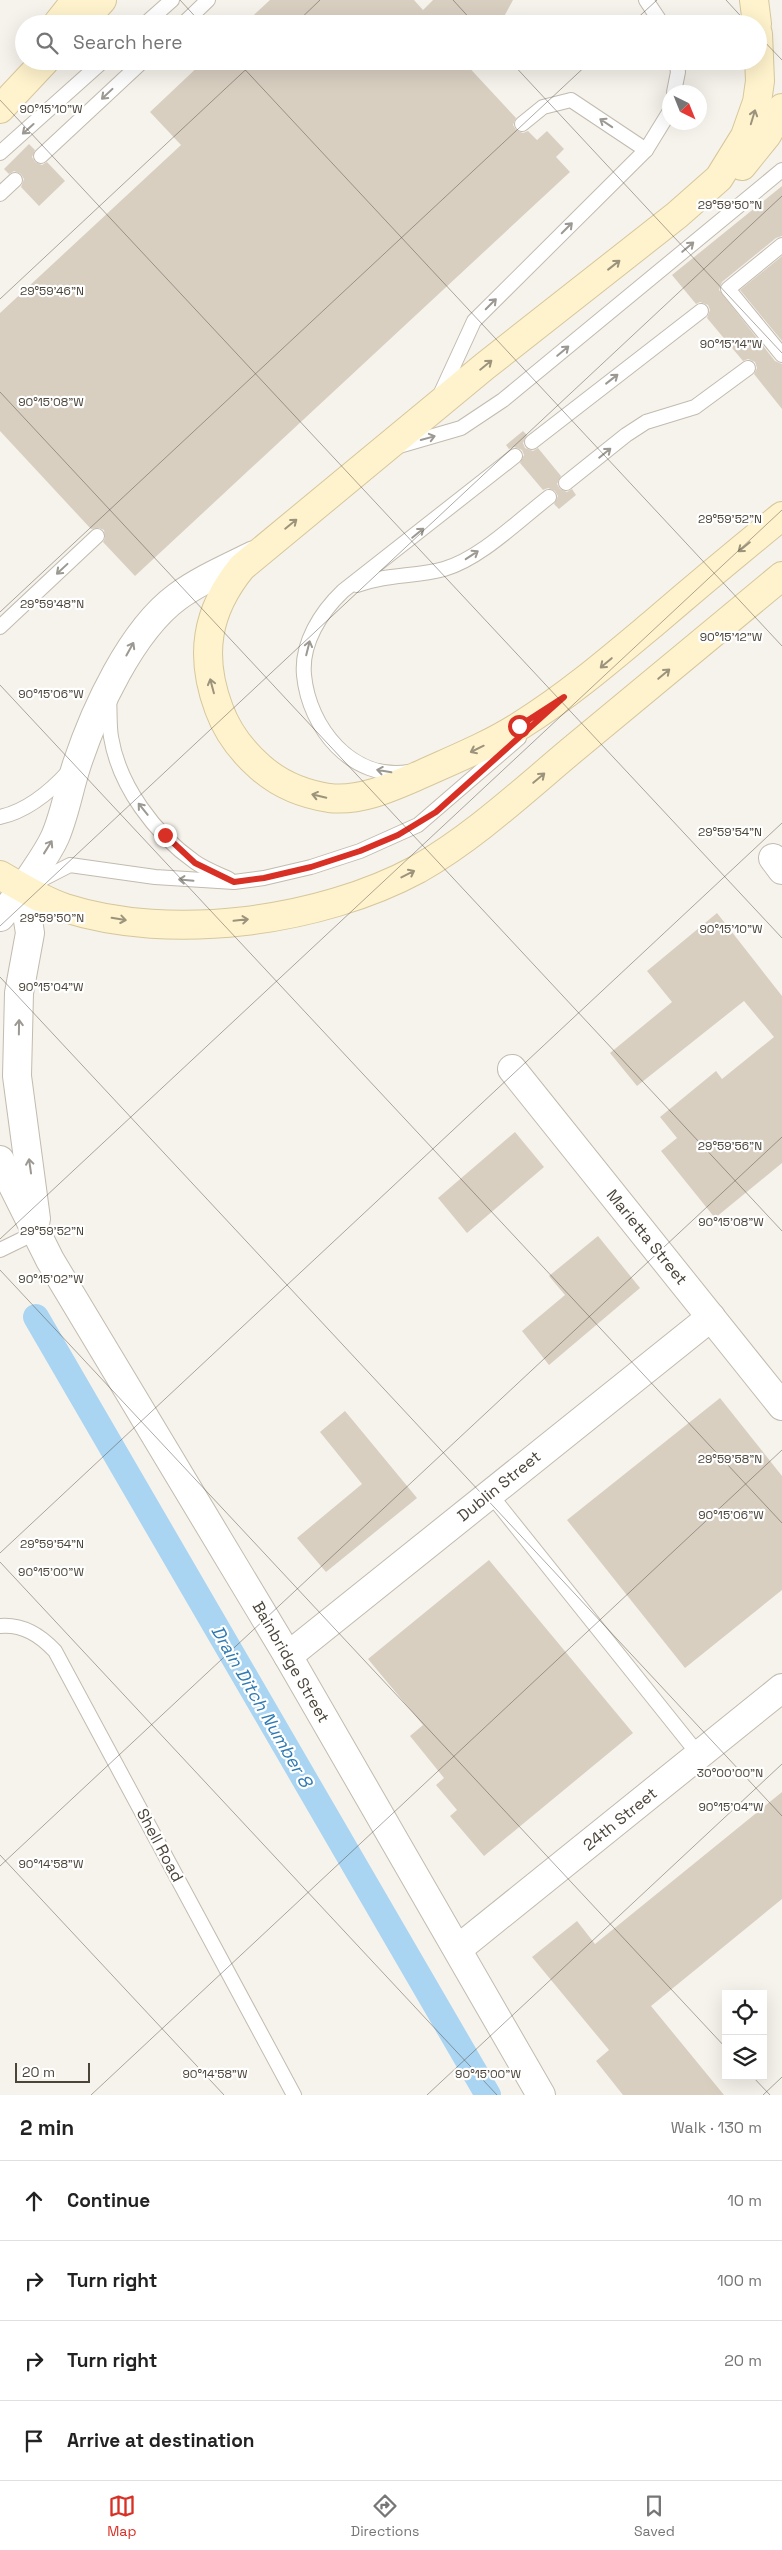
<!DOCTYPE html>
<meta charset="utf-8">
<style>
body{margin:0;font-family:"Space Grotesk",sans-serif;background:#f6f6f6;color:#222}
.controls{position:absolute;right:15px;bottom:15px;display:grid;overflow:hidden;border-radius:0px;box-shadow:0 5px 20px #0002}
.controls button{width:45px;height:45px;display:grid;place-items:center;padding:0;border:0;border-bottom:1px solid #e0e0e0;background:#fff;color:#222;font:25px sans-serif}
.compass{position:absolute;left:662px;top:85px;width:45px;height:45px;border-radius:50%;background:#fff;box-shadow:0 5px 20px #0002;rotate:137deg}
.scale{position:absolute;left:15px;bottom:12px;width:75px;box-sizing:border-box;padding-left:5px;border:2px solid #4b4439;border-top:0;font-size:14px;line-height:18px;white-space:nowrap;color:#4b4439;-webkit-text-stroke:4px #fff;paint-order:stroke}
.stop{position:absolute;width:15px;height:15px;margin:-11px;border:4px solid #d93025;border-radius:50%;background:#fff}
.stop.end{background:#d93025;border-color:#fff;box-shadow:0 1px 5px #0008}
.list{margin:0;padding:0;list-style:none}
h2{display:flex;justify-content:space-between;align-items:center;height:65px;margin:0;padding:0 20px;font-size:21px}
h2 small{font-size:16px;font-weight:400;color:#767676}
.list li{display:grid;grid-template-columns:32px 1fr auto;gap:15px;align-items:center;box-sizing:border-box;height:80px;padding:0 20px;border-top:1px solid #e0e0e0}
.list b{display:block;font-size:19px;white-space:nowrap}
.list em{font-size:16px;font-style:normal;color:#767676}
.icon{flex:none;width:28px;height:28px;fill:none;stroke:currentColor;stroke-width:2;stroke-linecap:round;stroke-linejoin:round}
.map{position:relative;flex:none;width:782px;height:2095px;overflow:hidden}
.search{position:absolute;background:#fff;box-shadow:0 5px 20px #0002;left:15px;right:15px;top:15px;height:55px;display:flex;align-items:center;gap:12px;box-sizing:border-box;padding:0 18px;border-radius:28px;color:#767676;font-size:19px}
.sheet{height:385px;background:#fff}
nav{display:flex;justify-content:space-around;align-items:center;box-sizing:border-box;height:70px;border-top:1px solid #e0e0e0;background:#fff;font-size:14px;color:#767676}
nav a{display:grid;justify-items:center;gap:2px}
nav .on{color:#d93025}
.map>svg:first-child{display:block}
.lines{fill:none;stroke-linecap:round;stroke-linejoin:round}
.canal{stroke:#a9d4f2;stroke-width:26}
.building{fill:#d8cfc1}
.service-casing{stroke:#c2bbae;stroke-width:16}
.minor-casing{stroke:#c2bbae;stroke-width:30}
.tertiary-casing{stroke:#c2bbae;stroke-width:30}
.secondary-casing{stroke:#d6c79b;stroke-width:30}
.service{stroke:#fff;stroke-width:14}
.minor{stroke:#fff;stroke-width:28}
.tertiary{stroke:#fff;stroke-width:28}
.secondary{stroke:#fff3cd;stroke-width:28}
.oneway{stroke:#9c9892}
.oneway2{stroke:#9c937c}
.route{stroke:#d93025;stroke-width:6}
.ticks{fill:none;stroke:#4b4439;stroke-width:1;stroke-opacity:0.45}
.labels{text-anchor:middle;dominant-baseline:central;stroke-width:4.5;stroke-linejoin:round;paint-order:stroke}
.street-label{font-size:16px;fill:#4b4439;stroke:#fff}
.water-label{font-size:18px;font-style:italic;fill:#2e7ab2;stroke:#fff}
.ticks-label{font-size:12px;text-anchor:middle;fill:#4b4439;stroke:#fff;stroke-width:4.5;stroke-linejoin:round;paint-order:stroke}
</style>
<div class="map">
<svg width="782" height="2095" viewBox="0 0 782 2095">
<rect width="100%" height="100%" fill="#f6f3ec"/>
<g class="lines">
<path class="canal" d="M36,1317L488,2095"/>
</g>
<g class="building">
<path d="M270,0H414L423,10L433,0H513L500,24H244Z"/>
<path d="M204,61H463L516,118L513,125L516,130L523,133L528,131L537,140L547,131L564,149L556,157L570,172L135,576L103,542L105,538L104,530L99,528L91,529L0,431V313L181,145L150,112Z"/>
<path d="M29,144L35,150L32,157L35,162L42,165L47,162L65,181L39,206L21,187L24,179L21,174L14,171L9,174L4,169Z"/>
<path d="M782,186V236L776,238L722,282L719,290L775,361L782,364V409L754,374L757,368L755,362L748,359L743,361L707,318L710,310L708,305L700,302L696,304L672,275Z"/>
<path d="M782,256V341L740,290Z"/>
<path d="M523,431L527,435L523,443L525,448L533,451L538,448L561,476L557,484L560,489L567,492L572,489L576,495L559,509L554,504L558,496L555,491L548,488L543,490L520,463L524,455L522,450L514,447L509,449L506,445Z"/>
<path d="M717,913L782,996V1163L715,1218L661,1151L677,1138L660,1117L716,1071L722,1079L774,1037L744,1001L637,1086L610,1053L672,1002L647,971Z"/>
<path d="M515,1132L544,1167L467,1233L438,1198Z"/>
<path d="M598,1236L640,1288L549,1365L522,1331L565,1295L549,1276Z"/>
<path d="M720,1398L782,1476V1590L685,1668L567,1520Z"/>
<path d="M345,1411L417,1498L326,1572L297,1538L362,1484L320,1432Z"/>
<path d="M489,1560L633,1733L484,1856L450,1816L457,1810L436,1785L444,1778L410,1736L423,1725L368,1659Z"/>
<path d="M782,1792V1899L651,2006L724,2095H623L596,2061L609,2050L532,1957L577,1921L595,1944Z"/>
</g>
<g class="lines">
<defs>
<g id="service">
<path d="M646,0L662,24"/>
<path d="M145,24L172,0"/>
<path d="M183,24L208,0"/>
<path d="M674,92L678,72L676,61"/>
<path d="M522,124L543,107L571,100L646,150"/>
<path d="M0,153L103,61"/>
<path d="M41,156L143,61"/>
<path d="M0,194L15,180"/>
<path d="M782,245L728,289L782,355"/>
<path d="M440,395L474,321L646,150L670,111"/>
<path d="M532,442L701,311"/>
<path d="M399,446L461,428L503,400L782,170"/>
<path d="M566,483L626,435L646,422L695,407L748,368"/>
<path d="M357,585C386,574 415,577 444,569C480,559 519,520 549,497"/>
<path d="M0,627L97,536"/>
<path d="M109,699C110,711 109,725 111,737C119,786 155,834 195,862C205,869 218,874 229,879"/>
<path d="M409,772C352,781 309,728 304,675C301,643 321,612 343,591L515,456"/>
<path d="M0,817C27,811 51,791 69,771"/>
<path d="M31,885L70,865L155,877L234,882L264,878L311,867L360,851L418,825L519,738"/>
<path d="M0,1250L37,1232"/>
<path d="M490,1494L699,1755"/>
<path d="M0,1626C23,1624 40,1635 55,1651L294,2095"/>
</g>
<g id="minor">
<path d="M773,858L782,870"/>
<path d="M23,889C33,872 47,855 55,837C65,814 69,788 77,764C95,710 131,631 177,597C200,580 228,568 254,555"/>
<path d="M512,1069L782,1406"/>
<path d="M288,1656L711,1317"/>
<path d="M458,1949L782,1688"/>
</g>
<g id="tertiary">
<path d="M23,889L30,933L19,993L17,1076L36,1219"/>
<path d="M0,917L23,889"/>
<path d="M0,1160L50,1260L288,1656L541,2095"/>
</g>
<g id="secondary">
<path d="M754,0L757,24"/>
<path d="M57,24L76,0"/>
<path d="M80,24L102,0"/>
<path d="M758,34L760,81L757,102L745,136L719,178L677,215L485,366L242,567C206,611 199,656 219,709C227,731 243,752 260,767C279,784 303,794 329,798C361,802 394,786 422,774C455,759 490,745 521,725C569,695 612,658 655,622C697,586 739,551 782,516"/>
<path d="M0,109L45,61"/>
<path d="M742,166L767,135L782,108"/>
<path d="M0,875C21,887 41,900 65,908C171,942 320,922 418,869C474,837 523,791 572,750C642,692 712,634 782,576"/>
</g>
</defs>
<use href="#service" class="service-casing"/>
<use href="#minor" class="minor-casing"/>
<use href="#tertiary" class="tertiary-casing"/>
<use href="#secondary" class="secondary-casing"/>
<use href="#service" class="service"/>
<use href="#minor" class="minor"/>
<use href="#tertiary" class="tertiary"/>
<use href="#secondary" class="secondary"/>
</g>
<defs><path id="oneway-shaft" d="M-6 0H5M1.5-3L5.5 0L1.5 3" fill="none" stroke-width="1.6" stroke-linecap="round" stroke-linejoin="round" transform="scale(1.25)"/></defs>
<g class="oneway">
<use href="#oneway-shaft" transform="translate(107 94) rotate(137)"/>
<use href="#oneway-shaft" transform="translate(606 123) rotate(-146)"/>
<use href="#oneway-shaft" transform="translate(28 129) rotate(138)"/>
<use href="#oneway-shaft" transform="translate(567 228) rotate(-45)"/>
<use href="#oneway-shaft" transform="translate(688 247) rotate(-40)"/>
<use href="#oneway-shaft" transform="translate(491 304) rotate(-45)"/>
<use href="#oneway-shaft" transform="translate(563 351) rotate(-40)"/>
<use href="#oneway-shaft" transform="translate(612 379) rotate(-38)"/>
<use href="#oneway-shaft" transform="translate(428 438) rotate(-15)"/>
<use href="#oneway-shaft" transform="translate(605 453) rotate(-39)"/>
<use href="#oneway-shaft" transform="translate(418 533) rotate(-39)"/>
<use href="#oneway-shaft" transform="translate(472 555) rotate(-33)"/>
<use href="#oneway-shaft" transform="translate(62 569) rotate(137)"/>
<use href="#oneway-shaft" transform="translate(308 648) rotate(-76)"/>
<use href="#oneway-shaft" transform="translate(130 649) rotate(-61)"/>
<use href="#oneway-shaft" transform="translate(384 771) rotate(-170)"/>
<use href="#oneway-shaft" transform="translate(143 809) rotate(-129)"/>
<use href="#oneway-shaft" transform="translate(48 847) rotate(-58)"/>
<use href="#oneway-shaft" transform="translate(186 880) rotate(-175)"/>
<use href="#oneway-shaft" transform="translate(19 1027) rotate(-89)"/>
<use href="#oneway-shaft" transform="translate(30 1166) rotate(-98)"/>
</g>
<g class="oneway2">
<use href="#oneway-shaft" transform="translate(753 117) rotate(-73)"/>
<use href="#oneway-shaft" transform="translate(614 265) rotate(-38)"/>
<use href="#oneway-shaft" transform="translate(486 365) rotate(-39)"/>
<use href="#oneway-shaft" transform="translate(291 524) rotate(-39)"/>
<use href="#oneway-shaft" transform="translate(744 547) rotate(141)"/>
<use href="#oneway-shaft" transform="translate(606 663) rotate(140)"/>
<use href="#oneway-shaft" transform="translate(664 674) rotate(-40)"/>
<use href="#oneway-shaft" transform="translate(212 686) rotate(-105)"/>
<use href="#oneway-shaft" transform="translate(477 749) rotate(154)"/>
<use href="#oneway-shaft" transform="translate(539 778) rotate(-40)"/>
<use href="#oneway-shaft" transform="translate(319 796) rotate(-167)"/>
<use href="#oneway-shaft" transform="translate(408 874) rotate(-27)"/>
<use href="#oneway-shaft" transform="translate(119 919) rotate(9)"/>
<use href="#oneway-shaft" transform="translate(241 920) rotate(-6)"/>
</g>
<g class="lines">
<path class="route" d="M165,835L195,863L234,882L264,878L311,867L360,851L398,835L436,812L564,697L519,726"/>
</g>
<path class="ticks" d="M180,0L202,24M453,0L475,24M726,0L748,24M295,24L320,0M631,24L657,0M758,35L782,60M237,61L782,646M510,61L782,353M0,100L782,938M0,299L255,61M0,392L782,1231M0,612L591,61M0,685L782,1523M0,926L782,196M0,977L782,1816M0,1239L782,510M0,1270L726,2048M0,1553L782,823M0,1562L497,2095M0,1855L224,2095M0,1866L782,1137M752,2076L770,2095M91,2095L782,1450M427,2095L782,1764M763,2095L782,2077"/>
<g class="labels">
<g class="street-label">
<text transform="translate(647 1237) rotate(51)">Marietta Street</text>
<text transform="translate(499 1486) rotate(-39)">Dublin Street</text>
<text transform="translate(291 1662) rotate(60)">Bainbridge Street</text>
<text transform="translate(620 1819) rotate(-39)">24th Street</text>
<text transform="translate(160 1845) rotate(62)">Shell Road</text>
</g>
<g class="water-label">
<text transform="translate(262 1706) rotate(60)">Drain Ditch Number 8</text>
</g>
</g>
<g class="ticks-label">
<text x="51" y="113">90°15'10"W</text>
<text x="730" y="209">29°59'50"N</text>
<text x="52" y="295">29°59'46"N</text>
<text x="731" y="348">90°15'14"W</text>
<text x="51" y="406">90°15'08"W</text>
<text x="730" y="523">29°59'52"N</text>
<text x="52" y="608">29°59'48"N</text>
<text x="731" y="641">90°15'12"W</text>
<text x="51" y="698">90°15'06"W</text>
<text x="730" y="836">29°59'54"N</text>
<text x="52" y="922">29°59'50"N</text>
<text x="731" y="933">90°15'10"W</text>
<text x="51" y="991">90°15'04"W</text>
<text x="730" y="1150">29°59'56"N</text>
<text x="731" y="1226">90°15'08"W</text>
<text x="52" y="1235">29°59'52"N</text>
<text x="51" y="1283">90°15'02"W</text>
<text x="730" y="1463">29°59'58"N</text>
<text x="731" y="1519">90°15'06"W</text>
<text x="52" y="1548">29°59'54"N</text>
<text x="51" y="1576">90°15'00"W</text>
<text x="730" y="1777">30°00'00"N</text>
<text x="731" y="1811">90°15'04"W</text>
<text x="51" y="1868">90°14'58"W</text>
<text x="215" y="2078">90°14'58"W</text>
<text x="488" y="2078">90°15'00"W</text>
</g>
</svg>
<div class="controls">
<button><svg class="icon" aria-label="locate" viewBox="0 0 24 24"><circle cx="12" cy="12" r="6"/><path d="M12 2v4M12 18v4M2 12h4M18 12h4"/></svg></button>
<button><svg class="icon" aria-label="layers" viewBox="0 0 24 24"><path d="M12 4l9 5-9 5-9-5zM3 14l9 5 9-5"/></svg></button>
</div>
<svg class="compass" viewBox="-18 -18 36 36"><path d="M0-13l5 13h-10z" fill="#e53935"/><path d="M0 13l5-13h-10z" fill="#767676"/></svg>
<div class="scale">20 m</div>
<div class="stop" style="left:519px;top:726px"></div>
<div class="stop end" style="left:165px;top:835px"></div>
<div class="search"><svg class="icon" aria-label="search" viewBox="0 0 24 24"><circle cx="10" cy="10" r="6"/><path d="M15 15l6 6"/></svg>Search here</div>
</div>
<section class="sheet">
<h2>2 min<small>Walk · 130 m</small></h2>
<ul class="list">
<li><svg class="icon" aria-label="ahead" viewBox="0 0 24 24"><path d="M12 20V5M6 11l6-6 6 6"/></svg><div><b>Continue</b></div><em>10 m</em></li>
<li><svg class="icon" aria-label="right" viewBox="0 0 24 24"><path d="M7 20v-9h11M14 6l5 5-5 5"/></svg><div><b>Turn right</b></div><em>100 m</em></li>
<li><svg class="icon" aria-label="right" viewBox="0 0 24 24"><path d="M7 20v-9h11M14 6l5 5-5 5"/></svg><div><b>Turn right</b></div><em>20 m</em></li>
<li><svg class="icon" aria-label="arrive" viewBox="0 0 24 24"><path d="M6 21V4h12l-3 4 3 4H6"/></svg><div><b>Arrive at destination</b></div></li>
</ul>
</section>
<nav>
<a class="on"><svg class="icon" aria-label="map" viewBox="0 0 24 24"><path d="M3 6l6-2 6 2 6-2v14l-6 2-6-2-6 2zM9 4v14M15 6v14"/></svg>Map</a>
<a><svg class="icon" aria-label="directions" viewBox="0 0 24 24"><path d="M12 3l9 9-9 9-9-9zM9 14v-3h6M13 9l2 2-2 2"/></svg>Directions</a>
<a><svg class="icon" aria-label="saved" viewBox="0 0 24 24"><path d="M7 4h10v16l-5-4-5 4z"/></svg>Saved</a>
</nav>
